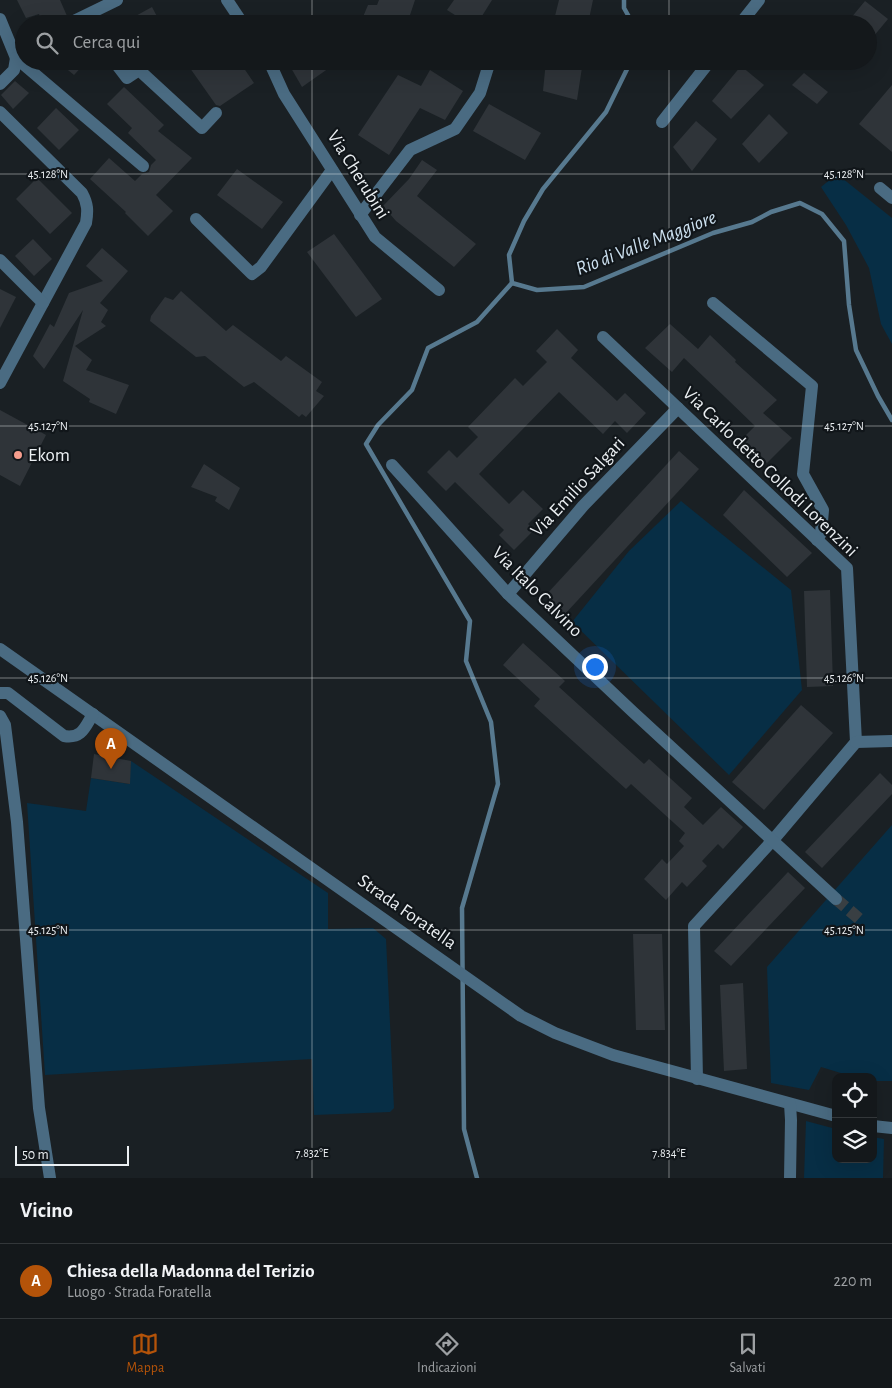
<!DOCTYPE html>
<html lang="it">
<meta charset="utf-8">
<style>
body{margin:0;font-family:"Alegreya Sans",sans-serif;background:#1d2124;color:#f1f3f6}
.controls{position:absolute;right:15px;bottom:15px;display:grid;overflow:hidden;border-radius:10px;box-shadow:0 5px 20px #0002}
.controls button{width:45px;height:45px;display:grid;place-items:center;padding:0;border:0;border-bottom:1px solid #33373a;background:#14181b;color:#f1f3f6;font:25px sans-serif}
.scale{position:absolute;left:15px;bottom:12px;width:114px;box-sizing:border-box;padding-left:5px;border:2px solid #ebeff2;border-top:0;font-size:14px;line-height:18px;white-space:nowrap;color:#ebeff2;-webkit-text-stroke:4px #11161a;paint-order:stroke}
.you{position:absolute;left:594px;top:666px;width:18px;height:18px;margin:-12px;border:4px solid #fff;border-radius:50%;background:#1a73e8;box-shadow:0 0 0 8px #1a73e833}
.badge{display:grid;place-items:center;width:32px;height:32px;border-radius:50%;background:#b45309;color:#fff;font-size:16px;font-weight:700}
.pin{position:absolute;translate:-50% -41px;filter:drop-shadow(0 1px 2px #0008)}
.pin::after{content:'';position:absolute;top:26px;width:18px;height:15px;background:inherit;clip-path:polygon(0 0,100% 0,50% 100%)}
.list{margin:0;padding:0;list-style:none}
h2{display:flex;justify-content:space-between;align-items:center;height:65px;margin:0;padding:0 20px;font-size:21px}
h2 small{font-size:16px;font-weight:400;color:#9da0a3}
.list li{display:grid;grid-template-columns:32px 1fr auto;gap:15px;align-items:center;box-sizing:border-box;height:75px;padding:0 20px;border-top:1px solid #33373a}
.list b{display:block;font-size:19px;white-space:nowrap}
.list p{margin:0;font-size:16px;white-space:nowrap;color:#9da0a3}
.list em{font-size:16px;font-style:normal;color:#9da0a3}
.icon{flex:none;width:28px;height:28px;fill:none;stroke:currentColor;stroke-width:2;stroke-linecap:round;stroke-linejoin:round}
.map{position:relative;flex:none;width:892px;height:1178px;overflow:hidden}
.search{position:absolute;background:#14181b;box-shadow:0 5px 20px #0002;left:15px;right:15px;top:15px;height:55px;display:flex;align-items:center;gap:12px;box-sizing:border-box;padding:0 18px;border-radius:28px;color:#9da0a3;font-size:19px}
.sheet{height:140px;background:#14181b}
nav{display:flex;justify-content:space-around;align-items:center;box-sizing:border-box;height:70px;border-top:1px solid #33373a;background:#14181b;font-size:14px;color:#9da0a3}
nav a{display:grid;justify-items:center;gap:2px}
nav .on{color:#b45309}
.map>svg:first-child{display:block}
.green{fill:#072e45}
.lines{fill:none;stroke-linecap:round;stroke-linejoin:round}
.stream{stroke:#57798f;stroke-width:4.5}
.building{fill:#2f3439}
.minor-tunnel{stroke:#393f43;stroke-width:12;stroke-dasharray:12 6;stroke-linecap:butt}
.minor{stroke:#4a6b82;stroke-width:12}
.ticks{fill:none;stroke:#ebeff2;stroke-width:1;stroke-opacity:0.45}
.poi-dot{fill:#f59d8d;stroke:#11161a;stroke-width:2}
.labels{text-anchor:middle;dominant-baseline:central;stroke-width:4.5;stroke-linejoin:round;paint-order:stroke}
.street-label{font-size:19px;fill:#ebeff2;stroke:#11161a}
.poi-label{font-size:19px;fill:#ebeff2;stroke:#11161a;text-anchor:start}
.water-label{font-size:20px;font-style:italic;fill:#cee2f1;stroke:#11161a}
.ticks-label{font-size:12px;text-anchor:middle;fill:#ebeff2;stroke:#11161a;stroke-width:4.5;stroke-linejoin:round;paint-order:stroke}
</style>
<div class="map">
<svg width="892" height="1178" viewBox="0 0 892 1178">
<rect width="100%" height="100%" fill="#1a2024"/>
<g class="green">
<path d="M837,174L892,218V344L881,324L869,268L846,225L821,187Z"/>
<path d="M681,501L791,590L802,690L729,775L572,622L629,551Z"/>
<path d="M131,761L328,893V929L373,928L386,939L394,1108L390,1112L314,1115L312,1059L45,1075L27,803L86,811L91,778L129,784Z"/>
<path d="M892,825V1081H873V1077H854L821,1067L809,1090L771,1083L767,967Z"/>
<path d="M806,1121L836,1129V1159H873V1137L884,1139L883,1178H804Z"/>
</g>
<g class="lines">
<g class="stream">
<path d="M624,0V8L633,24"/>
<path d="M631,61L606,112L543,189L524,221L509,255L512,283L537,290L584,287L713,233L752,222L771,212L800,203L822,214L844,241L849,305L856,350L878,396L892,420"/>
<path d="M477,1178L464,1129L462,908L498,784L491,722L466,661L470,621L366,444L378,425L412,390L428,348L477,322L512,283"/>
</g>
</g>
<g class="building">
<path d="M17,0H60L67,16L55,24H42L39,14L26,18Z"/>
<path d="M379,0H415L407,24H360L368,5H377Z"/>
<path d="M454,0H492L477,24H469L447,10Z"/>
<path d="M559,0H593L588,24H562L563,20L555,16Z"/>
<path d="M865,1L888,19L868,43V24H846Z"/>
<path d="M152,7L161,24H121Z"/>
<path d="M57,61H87L74,75Z"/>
<path d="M185,61H239L254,83L220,106L216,105Z"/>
<path d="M287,61H339L302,87Z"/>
<path d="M546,61H583L577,100L543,91Z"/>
<path d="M741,66L764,85L731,119L712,101Z"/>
<path d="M430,70L463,91L445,120L420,108L389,155L358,135L398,75L421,86Z"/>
<path d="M804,73L828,92L817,104L792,85Z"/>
<path d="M15,81L29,93L13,109L1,95Z"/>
<path d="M892,85V152L859,124Z"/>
<path d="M124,87L164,125L158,131L192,158L156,195L173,211L148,236L125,213L126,212L90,179L109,158L135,181L142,174L149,172L151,165L156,160L128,133L132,128L107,104Z"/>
<path d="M489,104L541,133L525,160L473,131Z"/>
<path d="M56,108L79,130L59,150L37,128Z"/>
<path d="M769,114L788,133L759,163L742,144Z"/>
<path d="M696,121L717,139L692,171L673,147Z"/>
<path d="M422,160L437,170L417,196L476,244L454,267L396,221L383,206L409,179Z"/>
<path d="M237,169L283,202L262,229L217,195Z"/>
<path d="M37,178L72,213L50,234L16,199Z"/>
<path d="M334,234L382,299L356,317L307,252Z"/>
<path d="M33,239L52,259L34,276L15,256Z"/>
<path d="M102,248L128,271L100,303L108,310L101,322L106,326L75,346L92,360L86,370L129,385L116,414L89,402L90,399L63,381L83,310L44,369L33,356L50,324L54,327L69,293L103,281L86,266Z"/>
<path d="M0,289L16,297L0,328Z"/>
<path d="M181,291L226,331L233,325L281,361L286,356L322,382L316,391L324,396L306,417L302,414L299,417L254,382L244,387L205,356L196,357L150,321L151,316L165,297L173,300Z"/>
<path d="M670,324L698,349L710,335L736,360L735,362L777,400L763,413L792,438L767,463L742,439L755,426L725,397L684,358L672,372L645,348Z"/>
<path d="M557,329L578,350L571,358L617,401L625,393L646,413L627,433L615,421L603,434L559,392L479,474L509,504L523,490L543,509L528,524L534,530L514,550L499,535L504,530L455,482L446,491L427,472L449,450L457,458L478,437L468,427L515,378L523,386L547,362L536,351Z"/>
<path d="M0,410L46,435L20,486L0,475Z"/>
<path d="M679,451L699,469L565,614L545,596Z"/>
<path d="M204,464L240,488L229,510L215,501L217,497L191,487Z"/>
<path d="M744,490L812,553L787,577L723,515Z"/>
<path d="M830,590L833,686L807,687L804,591Z"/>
<path d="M523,643L565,681L559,687L644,764L649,759L692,798L684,807L703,825L721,807L743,827L723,849L718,844L702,861L707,866L687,887L682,882L666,900L644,879L662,859L667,864L684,846L679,841L685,833L631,784L626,789L534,706L540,699L503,665Z"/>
<path d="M801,705L833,733L764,810L732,782Z"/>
<path d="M94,754L131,761L130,784L91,778Z"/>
<path d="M880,773L892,785V794L822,868L805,852Z"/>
<path d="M788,872L805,888L731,966L714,951Z"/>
<path d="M633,934H662L665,1030H636Z"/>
<path d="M743,983L747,1069L724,1071L720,985Z"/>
</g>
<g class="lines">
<path class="minor-tunnel" d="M836,899L863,922"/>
<g class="minor">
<path d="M227,0L243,24"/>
<path d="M0,19L16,58L143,166"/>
<path d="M451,22L453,24"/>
<path d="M68,24L117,0"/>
<path d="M740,24L759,0"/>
<path d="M114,61L127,78L139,70L202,128L216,113"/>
<path d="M269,61L284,94L375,237L439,290"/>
<path d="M0,84L14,70L16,58"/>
<path d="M0,112L82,193C88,204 88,211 86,223L0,383"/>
<path d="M662,122L710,61"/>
<path d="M880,188L892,198"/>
<path d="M360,215L410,150L455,129L480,93L490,61"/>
<path d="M196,219L252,274L261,267L332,170"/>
<path d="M0,260L43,303"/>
<path d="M713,303L812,386L803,474L823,510L821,533L817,540"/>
<path d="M603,337L847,568L856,742L773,840L694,926L697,1079"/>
<path d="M392,465L508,594L633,712L836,899"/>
<path d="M508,594L583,506L678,408"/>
<path d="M0,649L521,1016L555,1033L613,1055L836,1116"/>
<path d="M0,693H8L64,736C82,739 85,727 93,714"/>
<path d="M0,716L5,725L17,822L39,1108L50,1178"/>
<path d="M856,742L892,741"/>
<path d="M790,1104L791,1120L790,1178"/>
<path d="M873,1126L892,1128"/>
</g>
</g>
<path class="ticks" d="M312,0V24M669,0V24M312,61V1178M669,61V1178M0,174H892M0,426H892M0,678H892M0,930H892"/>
<circle class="poi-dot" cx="18" cy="455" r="5"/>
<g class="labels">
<g class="street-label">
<text transform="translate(358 175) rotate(58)">Via Cherubini</text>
<text transform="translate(770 472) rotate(44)">Via Carlo detto Collodi Lorenzini</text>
<text transform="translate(578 487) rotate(-47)">Via Emilio Salgari</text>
<text transform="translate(537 592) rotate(45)">Via Italo Calvino</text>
<text transform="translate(407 912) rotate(35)">Strada Foratella</text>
</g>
<g class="poi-label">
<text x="28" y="455">Ekom</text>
</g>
<g class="water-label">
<text transform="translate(646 243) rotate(-21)">Rio di Valle Maggiore</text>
</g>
</g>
<g class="ticks-label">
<text x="48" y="178">45.128°N</text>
<text x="844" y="178">45.128°N</text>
<text x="48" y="430">45.127°N</text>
<text x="844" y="430">45.127°N</text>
<text x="48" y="682">45.126°N</text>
<text x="844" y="682">45.126°N</text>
<text x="48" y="934">45.125°N</text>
<text x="844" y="934">45.125°N</text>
<text x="312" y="1157">7.832°E</text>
<text x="669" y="1157">7.834°E</text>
</g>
</svg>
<div class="controls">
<button><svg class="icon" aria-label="locate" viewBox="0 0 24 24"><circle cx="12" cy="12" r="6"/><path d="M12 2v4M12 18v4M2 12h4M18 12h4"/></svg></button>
<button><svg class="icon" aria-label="layers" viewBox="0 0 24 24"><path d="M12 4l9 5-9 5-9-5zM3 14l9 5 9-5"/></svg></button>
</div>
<div class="scale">50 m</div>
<div class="you"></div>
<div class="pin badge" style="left:111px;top:769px">A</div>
<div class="search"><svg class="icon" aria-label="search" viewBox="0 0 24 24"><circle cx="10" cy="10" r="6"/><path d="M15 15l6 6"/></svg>Cerca qui</div>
</div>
<section class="sheet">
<h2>Vicino<small></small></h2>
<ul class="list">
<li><span class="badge">A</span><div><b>Chiesa della Madonna del Terizio</b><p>Luogo · Strada Foratella</p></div><em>220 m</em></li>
</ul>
</section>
<nav>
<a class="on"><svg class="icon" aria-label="map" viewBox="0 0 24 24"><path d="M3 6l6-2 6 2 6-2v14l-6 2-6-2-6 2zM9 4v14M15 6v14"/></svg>Mappa</a>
<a><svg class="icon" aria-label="directions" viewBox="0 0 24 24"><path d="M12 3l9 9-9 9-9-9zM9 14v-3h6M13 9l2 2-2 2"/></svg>Indicazioni</a>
<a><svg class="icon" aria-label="saved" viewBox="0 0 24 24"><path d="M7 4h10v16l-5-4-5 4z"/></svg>Salvati</a>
</nav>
